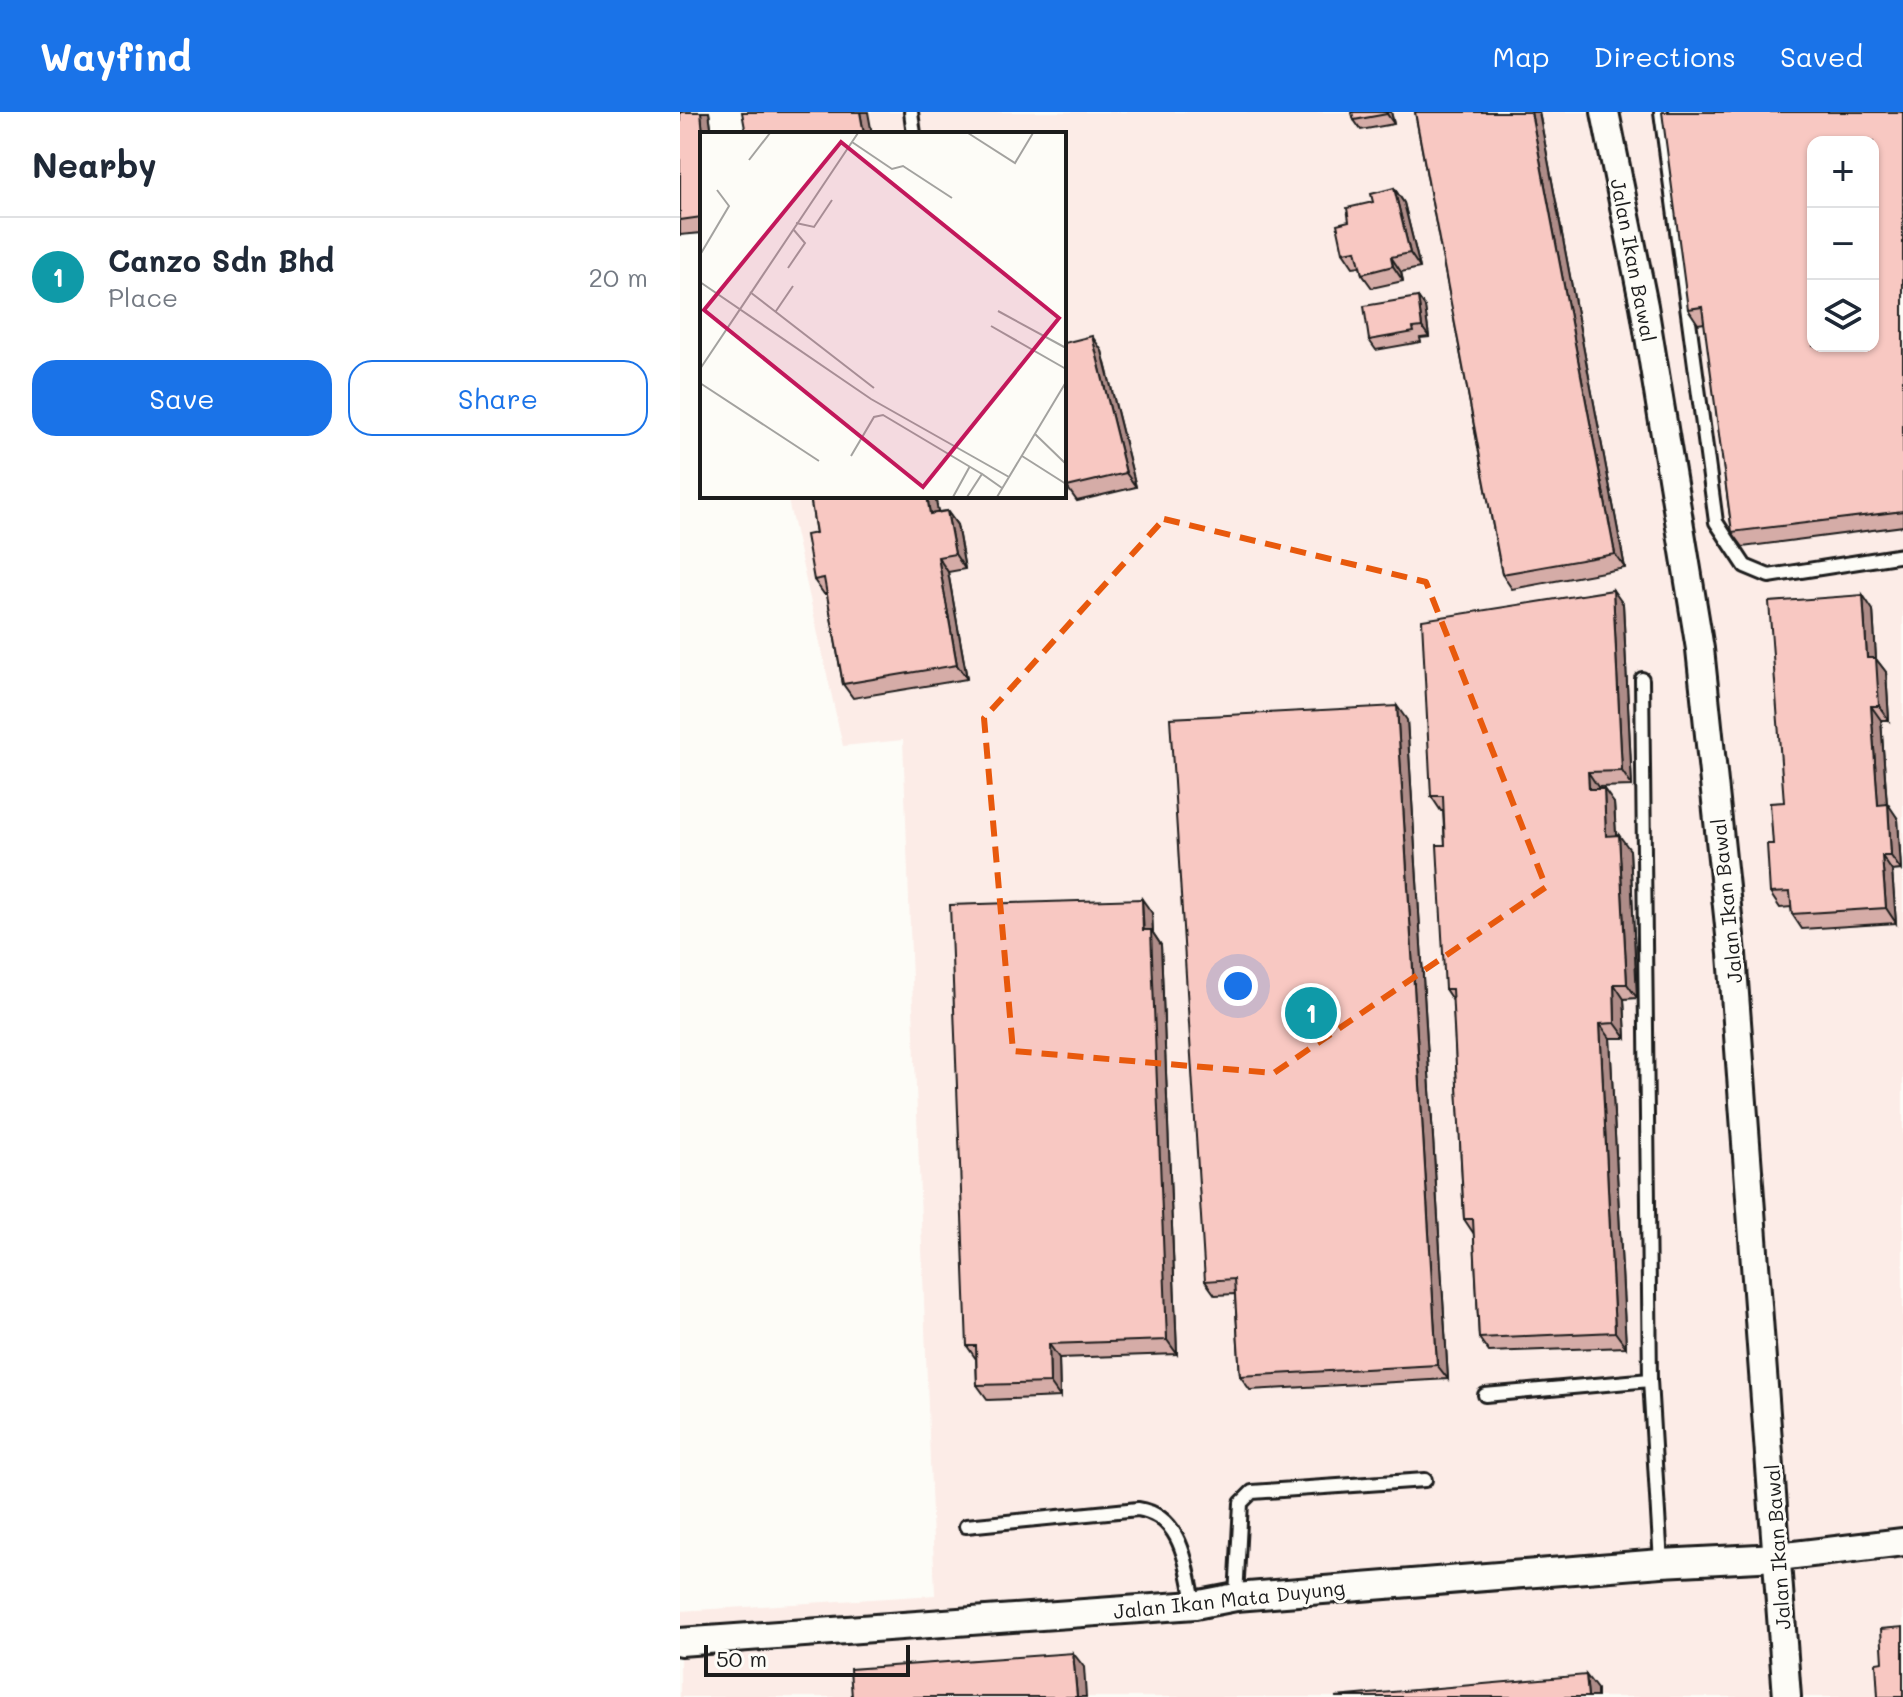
<!DOCTYPE html>
<meta charset="utf-8">
<style>
body{margin:0;font-family:Mali,sans-serif;background:#f2f2f3;color:#1f2937}
.controls{position:absolute;right:24px;top:24px;display:grid;overflow:hidden;border-radius:16px;box-shadow:0 2px 6px #0004}
.controls button{width:72px;height:72px;display:grid;place-items:center;padding:0;border:0;border-bottom:2px solid #e0e1e3;background:#fff;color:#1f2937;font:40px sans-serif}
.scale{position:absolute;left:24px;bottom:20px;width:206px;box-sizing:border-box;padding-left:8px;border:4px solid #1c1c1c;border-top:0;font-size:22px;line-height:28px;white-space:nowrap;color:#1c1c1c;-webkit-text-stroke:6px #fdfcf7;paint-order:stroke}
.you{position:absolute;left:558px;top:874px;width:28px;height:28px;margin:-20px;border:6px solid #fff;border-radius:50%;background:#1a73e8;box-shadow:0 0 0 12px #1a73e833}
.badge{display:grid;place-items:center;width:52px;height:52px;border-radius:50%;background:#1a73e8;color:#fff;font-size:26px;font-weight:700}
.pin{position:absolute;translate:-50% -50%;border:4px solid #fff;box-shadow:0 2px 8px #0006}
.list{margin:0;padding:0;list-style:none}
h2{display:flex;justify-content:space-between;align-items:center;height:104px;margin:0;padding:0 32px;font-size:34px}
h2 small{font-size:26px;font-weight:400;color:#747a83}
.list li{display:grid;grid-template-columns:52px 1fr auto;gap:24px;align-items:center;box-sizing:border-box;height:120px;padding:0 32px;border-top:2px solid #e0e1e3}
.list b{display:block;font-size:30px;white-space:nowrap}
.list p{margin:0;font-size:26px;white-space:nowrap;color:#747a83}
.list em{font-size:26px;font-style:normal;color:#747a83}
.actions{display:flex;gap:16px;padding:24px 32px}
.actions a{flex:1;padding:18px 0;border:2px solid #1a73e8;border-radius:24px;text-align:center;font-size:28px;color:#1a73e8}
.actions .main{background:#1a73e8;color:#fff}
.icon{flex:none;width:44px;height:44px;fill:none;stroke:currentColor;stroke-width:2;stroke-linecap:round;stroke-linejoin:round}
.map{position:relative;flex:none;width:1223px;height:1585px;overflow:hidden}
header{display:flex;align-items:center;gap:48px;box-sizing:border-box;height:112px;padding:0 40px;background:#1a73e8;color:#fff}
header strong{font-size:38px}
nav{display:flex;gap:44px;margin-inline-start:auto;font-size:28px}
main{display:flex}
aside{flex:1;background:#fff}
.map>svg:first-child{display:block}
.built{fill:#fcece7;fill-rule:evenodd}
.lines{fill:none;stroke-linecap:round;stroke-linejoin:round}
.service-casing{stroke:#1c1c1c;stroke-width:18}
.minor-casing{stroke:#1c1c1c;stroke-width:32}
.service{stroke:#fdfcf7;stroke-width:12}
.minor{stroke:#fdfcf7;stroke-width:26}
.wall{fill:#d5aca7;stroke:#1c1c1c;stroke-width:2}
.shaded-wall{fill:#ae8c88;stroke:#1c1c1c;stroke-width:2}
.building{fill:#f8c8c2;stroke:#1c1c1c;stroke-width:2;fill-rule:evenodd}
.marked{fill:none;stroke:#e8590c;stroke-width:6;stroke-dasharray:16 10;stroke-linejoin:round}
.labels{text-anchor:middle;dominant-baseline:central;stroke-width:6;stroke-linejoin:round;paint-order:stroke}
.street-label{font-size:20px;fill:#1c1c1c;stroke:#fdfcf7}
.inset-road{fill:none;stroke:#a3a29f;stroke-width:2}
.view{fill:#c2185b;fill-opacity:0.15;stroke:#c2185b;stroke-width:4}
.inset-edge{fill:none;stroke:#1c1c1c;stroke-width:4}
</style>
<header>
<strong>Wayfind</strong>
<nav><a>Map</a><a>Directions</a><a>Saved</a></nav>
</header>
<main>
<aside>
<h2>Nearby<small></small></h2>
<ul class="list">
<li><span class="badge" style="background:#0f9aa8">1</span><div><b>Canzo Sdn Bhd</b><p>Place</p></div><em>20 m</em></li>
</ul>
<div class="actions"><a class="main">Save</a><a>Share</a></div>
</aside>
<div class="map">
<svg width="1223" height="1585" viewBox="0 0 1223 1585">
<rect width="100%" height="100%" fill="#fdfcf7"/>
<filter id="ink" filterUnits="userSpaceOnUse"><feTurbulence type="fractalNoise" baseFrequency=".0125" numOctaves="2"/><feDisplacementMap in="SourceGraphic" scale="16" xChannelSelector="R" yChannelSelector="G"/><feConvolveMatrix kernelMatrix="1 2 1 2 8 2 1 2 1" color-interpolation-filters="sRGB"/></filter>
<g filter="url(#ink)">
<path class="built" d="M130,0H1223V1585H0V1499L255,1483L223,628L163,634L107,384H384V22H129ZM1133,30H1193V234H1133Z"/>
<g class="lines">
<defs>
<g id="service">
<path d="M231,0L234,22"/>
<path d="M981,0L1036,410L1065,454L1089,464L1223,443"/>
<path d="M962,567L970,1268L981,1451"/>
<path d="M805,1283L970,1268"/>
<path d="M286,1414L458,1397C504,1404 506,1456 515,1493"/>
<path d="M556,1485L561,1391L572,1380L745,1368"/>
</g>
<g id="minor">
<path d="M925,0L964,194L1020,537L1052,842L1107,1585"/>
<path d="M0,1530L515,1493L556,1485L981,1451L1098,1445L1223,1430"/>
</g>
</defs>
<use href="#service" class="service-casing"/>
<use href="#minor" class="minor-casing"/>
<use href="#service" class="service"/>
<use href="#minor" class="minor"/>
</g>
<g class="wall">
<path d="M0,0H29L32,22H22V121L0,123Z"/>
<path d="M672,0H711L714,12L681,18L674,8Z"/>
<path d="M735,0H859L945,456L832,477L822,462Z"/>
<path d="M1223,0V414L1063,435L1052,420L1025,211L1018,212L1008,197Z"/>
<path d="M714,76L724,91L740,156L721,160L723,169L692,176L682,162L680,154L673,155L663,140L693,90Z"/>
<path d="M738,185L745,195L749,225L740,226L741,230L696,238L689,228Z"/>
<path d="M422,239L456,375L397,389L387,375Z"/>
<path d="M130,384H255L258,400L267,399L277,413L285,457L268,460L287,567L173,586L163,572L147,482H144L134,468L136,421Z"/>
<path d="M943,492L952,674L918,675V677L934,691L936,723L950,738L957,886L944,887L946,926H930L946,1235L809,1240L799,1226L794,1122L784,1107L773,889L765,877V733L763,699H761L751,684Z"/>
<path d="M1193,498L1196,547L1206,560L1209,608H1201L1207,692L1218,707L1221,758L1212,759L1216,811L1122,817L1112,802L1111,795L1100,796L1090,781L1093,732L1104,690Z"/>
<path d="M727,608L768,1267L570,1278L560,1264L555,1182L535,1183L525,1169Z"/>
<path d="M472,801L473,821L481,833L497,1242L379,1246L380,1285L308,1288L297,1273L296,1247L287,1234Z"/>
</g>
<g class="shaded-wall">
<path d="M21,0H29L32,22H23Z"/>
<path d="M180,0H188L192,22H184Z"/>
<path d="M706,0H711L714,12L707,2Z"/>
<path d="M851,0H859L945,456L935,442Z"/>
<path d="M714,76L724,91L740,156L730,141Z"/>
<path d="M711,145L721,160L723,169L713,154Z"/>
<path d="M738,185L745,195L749,225L742,215Z"/>
<path d="M412,224L422,239L456,375L446,361Z"/>
<path d="M247,384H255L261,416L250,402Z"/>
<path d="M267,399L277,413L285,457L275,442Z"/>
<path d="M258,445L268,460L287,567L277,553Z"/>
<path d="M933,478L943,492L952,674L942,659Z"/>
<path d="M1183,483L1193,498L1196,547L1206,560L1209,608L1199,594L1187,546Z"/>
<path d="M717,594L727,608L768,1267L757,1253Z"/>
<path d="M1191,594L1201,608L1208,708L1198,693Z"/>
<path d="M908,660L918,675L919,692L909,677Z"/>
<path d="M924,677L934,691L937,738L926,724Z"/>
<path d="M1208,692L1218,707L1221,758L1211,744Z"/>
<path d="M939,723L950,738L957,886L947,872Z"/>
<path d="M1202,744L1212,759L1216,811L1206,796Z"/>
<path d="M462,787L472,801L473,821L481,833L497,1242L487,1228Z"/>
<path d="M934,872L944,887L946,926L935,911Z"/>
<path d="M920,912L930,926L946,1235L935,1220Z"/>
<path d="M369,1232L379,1246L380,1285L370,1271Z"/>
<path d="M393,1541L404,1555L406,1585H397Z"/>
<path d="M906,1563L917,1577V1585H908Z"/>
</g>
<g class="building">
<path d="M0,0H21L23,22H22V105L0,108Z"/>
<path d="M62,0H180L184,22H66Z"/>
<path d="M672,0H706L707,2L674,8Z"/>
<path d="M735,0H851L935,442L822,462Z"/>
<path d="M982,0H1223V399L1052,420L1022,195L1008,197ZM1133,30H1193V234H1133Z"/>
<path d="M714,76L730,141L711,145L713,154L682,162L676,138L663,140L657,112L669,109L667,96L693,90L691,82Z"/>
<path d="M738,185L742,215L733,216L734,220L689,228L684,194Z"/>
<path d="M412,224L446,361L387,375L384,362V231Z"/>
<path d="M130,384H247L250,402L267,399L275,442L258,445L277,553L163,572L144,466L134,468L126,423L136,421Z"/>
<path d="M933,478L942,659L908,660L909,677H924L926,724L939,723L947,872H934L935,911L920,912L935,1220L799,1226L793,1107H784L772,877H765L757,733H765L763,684H751L742,508Z"/>
<path d="M1183,483L1187,546H1196L1199,594H1191L1198,693L1208,692L1211,744H1202L1206,796L1112,802L1110,780L1090,781L1087,732H1093L1090,691L1104,690L1089,490Z"/>
<path d="M717,594L757,1253L560,1264L554,1167L525,1169L490,606Z"/>
<path d="M462,787L463,818H471L487,1228L369,1232L370,1271L297,1273L296,1234H287L270,793Z"/>
<path d="M1223,1515V1585H1198L1196,1551L1203,1550L1201,1517Z"/>
<path d="M393,1541L397,1585H172L170,1557Z"/>
<path d="M906,1563L908,1585H655Z"/>
</g>
</g>
<path class="marked" d="M484,407L746,470L866,775L594,961L333,939L304,606Z"/>
<g class="labels">
<g class="street-label">
<text transform="translate(954 148) rotate(79)">Jalan Ikan Bawal</text>
<text transform="translate(1046 789) rotate(-96)">Jalan Ikan Bawal</text>
<text transform="translate(1097 1435) rotate(-94)">Jalan Ikan Bawal</text>
<text transform="translate(549 1487) rotate(-6)">Jalan Ikan Mata Duyung</text>
</g>
</g>
<g transform="translate(20 20)">
<rect width="366" height="366" fill="#fdfcf7"/>
<path class="inset-road" d="M268,1L315,31L333,1M152,10L192,37L203,34L252,66M49,28L70,1M96,91L114,95L132,68M0,123L29,74L17,58M88,136L105,111L93,97M0,150L171,267L309,345M50,160L174,256M76,179L93,154M298,179L366,216M291,194L366,237M0,237L158,1M0,251L119,329M335,302L366,332M151,324L174,285L183,283L282,342M322,324L366,352M253,365L270,334M267,365L282,342L302,356M297,365L366,250"/>
<path class="view" d="M141,10L359,186L223,355L4,178Z"/>
<rect width="366" height="366" class="inset-edge"/>
</g>
</svg>
<div class="controls">
<button>+</button>
<button>−</button>
<button><svg class="icon" aria-label="layers" viewBox="0 0 24 24"><path d="M12 4l9 5-9 5-9-5zM3 14l9 5 9-5"/></svg></button>
</div>
<div class="scale">50 m</div>
<div class="you"></div>
<div class="pin badge" style="left:631px;top:901px;background:#0f9aa8">1</div>
</div>
</main>
